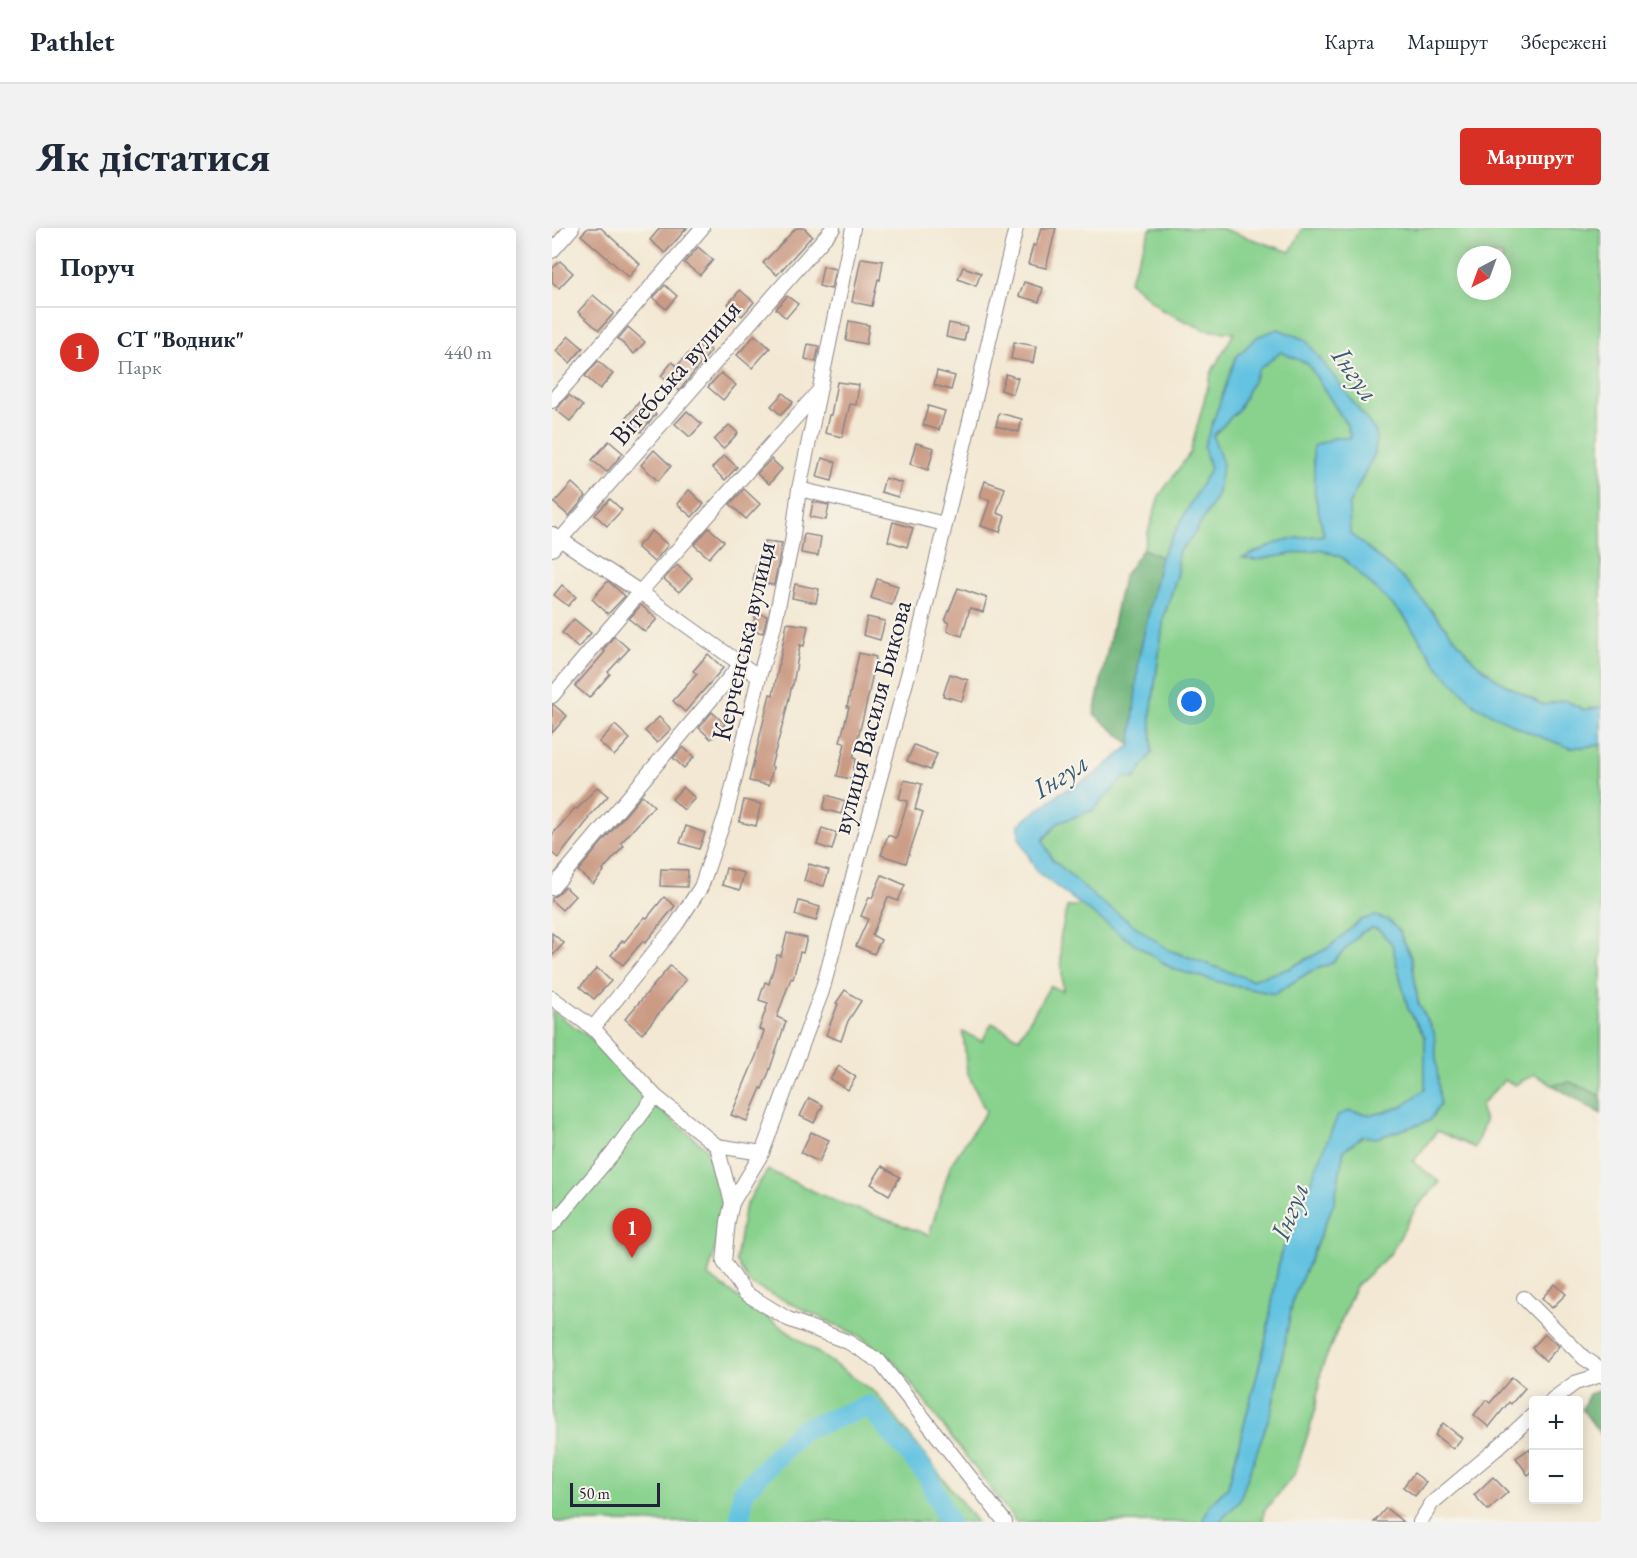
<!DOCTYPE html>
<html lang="uk">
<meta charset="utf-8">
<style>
body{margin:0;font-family:"EB Garamond",serif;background:#f2f2f3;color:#1f2937}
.controls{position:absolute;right:18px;bottom:18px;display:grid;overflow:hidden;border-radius:6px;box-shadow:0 3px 15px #0003}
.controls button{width:54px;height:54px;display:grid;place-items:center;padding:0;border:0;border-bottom:2px solid #e0e1e3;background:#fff;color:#1f2937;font:30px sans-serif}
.compass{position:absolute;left:905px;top:18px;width:54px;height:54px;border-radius:50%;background:#fff;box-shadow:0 3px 15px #0003;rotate:221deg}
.scale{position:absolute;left:18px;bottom:15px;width:90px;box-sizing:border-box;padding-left:6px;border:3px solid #22223b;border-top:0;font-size:16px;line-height:21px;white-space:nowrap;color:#22223b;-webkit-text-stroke:4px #f7f3e8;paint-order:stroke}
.you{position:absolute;left:640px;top:474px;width:21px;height:21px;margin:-15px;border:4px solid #fff;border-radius:50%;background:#1a73e8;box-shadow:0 0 0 9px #1a73e833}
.badge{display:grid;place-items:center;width:39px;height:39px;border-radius:50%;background:#d93025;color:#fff;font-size:20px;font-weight:700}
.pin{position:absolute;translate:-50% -50px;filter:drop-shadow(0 2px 3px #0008)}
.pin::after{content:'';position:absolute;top:32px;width:21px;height:18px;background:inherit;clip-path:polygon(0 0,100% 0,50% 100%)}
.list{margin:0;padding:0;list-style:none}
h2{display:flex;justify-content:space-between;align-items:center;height:78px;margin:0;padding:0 24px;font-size:26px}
h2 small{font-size:20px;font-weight:400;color:#747a83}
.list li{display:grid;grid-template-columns:39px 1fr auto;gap:18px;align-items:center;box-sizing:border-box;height:90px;padding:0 24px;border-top:2px solid #e0e1e3}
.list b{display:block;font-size:22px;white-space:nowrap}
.list p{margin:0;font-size:20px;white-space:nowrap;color:#747a83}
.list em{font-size:20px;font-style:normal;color:#747a83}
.map{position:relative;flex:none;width:1049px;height:1294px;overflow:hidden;border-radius:6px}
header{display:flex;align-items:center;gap:36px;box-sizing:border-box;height:84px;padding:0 30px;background:#fff;border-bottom:2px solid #e0e1e3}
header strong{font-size:28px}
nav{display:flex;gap:33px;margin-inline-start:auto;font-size:21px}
.intro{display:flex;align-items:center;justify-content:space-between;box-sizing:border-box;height:144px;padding:0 36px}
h1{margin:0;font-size:42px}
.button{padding:15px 27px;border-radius:6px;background:#d93025;color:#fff;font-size:21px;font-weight:700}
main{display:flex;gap:36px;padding:0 36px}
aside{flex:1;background:#fff;border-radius:6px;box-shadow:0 3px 15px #0003}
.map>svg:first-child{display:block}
.green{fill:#89d28e;stroke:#567a64;stroke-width:1.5;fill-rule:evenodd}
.forest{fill:#6eb479;stroke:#486b5a;stroke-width:1.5}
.water{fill:#63c3e1;stroke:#42728e;stroke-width:1.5}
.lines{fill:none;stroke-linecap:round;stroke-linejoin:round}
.river{stroke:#63c3e1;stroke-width:21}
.building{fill:#ca9a83}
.minor-casing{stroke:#8a8587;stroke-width:16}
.minor{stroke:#fff;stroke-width:14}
.labels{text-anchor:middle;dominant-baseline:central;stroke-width:4.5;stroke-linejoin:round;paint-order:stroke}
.street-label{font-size:27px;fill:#22223b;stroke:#f7f3e8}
.water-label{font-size:28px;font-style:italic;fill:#395a75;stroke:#f7f3e8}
</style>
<header>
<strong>Pathlet</strong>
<nav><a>Карта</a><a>Маршрут</a><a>Збережені</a></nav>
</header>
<div class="intro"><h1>Як дістатися</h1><a class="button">Маршрут</a></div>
<main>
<aside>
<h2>Поруч<small></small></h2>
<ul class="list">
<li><span class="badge">1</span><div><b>СТ &quot;Водник&quot;</b><p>Парк</p></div><em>440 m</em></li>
</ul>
</aside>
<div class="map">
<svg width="1049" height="1294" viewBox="0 0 1049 1294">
<rect width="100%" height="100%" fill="#f7f3e8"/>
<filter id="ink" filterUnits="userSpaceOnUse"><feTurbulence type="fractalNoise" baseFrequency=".0167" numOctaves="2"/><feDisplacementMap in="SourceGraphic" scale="12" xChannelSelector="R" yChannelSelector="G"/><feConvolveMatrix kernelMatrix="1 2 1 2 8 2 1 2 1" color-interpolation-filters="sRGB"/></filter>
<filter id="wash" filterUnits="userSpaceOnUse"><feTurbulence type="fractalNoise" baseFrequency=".008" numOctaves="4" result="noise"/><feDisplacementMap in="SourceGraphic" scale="24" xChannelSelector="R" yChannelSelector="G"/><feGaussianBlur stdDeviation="1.35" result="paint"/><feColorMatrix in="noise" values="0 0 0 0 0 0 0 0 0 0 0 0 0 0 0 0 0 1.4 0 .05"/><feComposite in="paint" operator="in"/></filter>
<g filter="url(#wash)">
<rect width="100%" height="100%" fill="#f3e8d3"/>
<g class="green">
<path d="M599,0H668L738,24L751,0H1049V479L1032,482L1013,472L992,477L950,455L922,433L856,355L797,305V276L823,225L754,112L726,101L705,109L652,219L658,241L609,329L591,321L607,268L638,225L660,143L682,105L653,102L610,82L577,53ZM914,27H950V63H914Z"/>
<path d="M729,124L756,136L795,197L799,210H782L763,267L772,307L732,312L703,332L769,321L791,330L852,388L887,440L1018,520L1049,517V868L1018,854L1000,857L983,846L963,857L952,852L928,878L933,893L923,920L885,903L861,934L888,954L864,980L839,1025L803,1059L769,1142L763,1184L743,1246L712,1283L711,1294H667L720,1181L741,1071L782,975L792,922L811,908L824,910L877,893L882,804L866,775L860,732L847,703L809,692L776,720L736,741L699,752L617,722L545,672L500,631L491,612L506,595L541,582L573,549L600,525L599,486L612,388L626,345V325L643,305L665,268L661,208L686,182L707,141Z"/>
<path d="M529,677L621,741L678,757L723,766L757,744L780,735L810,704L821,700L827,702L840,716L856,781L873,809L874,861L850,879L820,887L798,883L728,1028L713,1116L676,1259L658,1277L650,1294H464L342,1133L307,1108L198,1056L184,1033L192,982L202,963L216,942L280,972L377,1007L399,936L434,884L415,844L411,804L430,813L440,795L467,810L498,758L511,763L508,712L515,679Z"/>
<path d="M0,783L36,808L93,869L155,921L174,977L156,1048L325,1166L425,1294H0Z"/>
</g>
<g class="forest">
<path d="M591,321L609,329L587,429L579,517L542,486L571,349Z"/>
<path d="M1018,854L1049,868V886L1000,857Z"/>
<path d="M1049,1162V1207L1030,1181L1037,1166Z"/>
</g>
<path class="water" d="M726,101L754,112L824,204L823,225L797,276L798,305L856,355L922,433L950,455L991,477L1013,472L1032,482L1049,479V517L1018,520L971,502L924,478L887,440L852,388L791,330L769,321L703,332L690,330L732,312L772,307L763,267L761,218L782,210H799L795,197L756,136L729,124L707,141L686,182L661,208L671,236L665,268L643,305L626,325V345L612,388L599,486L600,525L582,551L573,549L541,582L506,595L491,612L500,631L545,671L617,722L699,752L736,741L776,720L809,692L823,688L836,692L847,703L860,732L866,775L882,804L888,877L877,893L824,910L811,908L792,922L782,975L741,1071L720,1181L687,1274L667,1294H650L658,1277L676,1259L713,1116L728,1028L786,887L798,883L820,887L850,879L873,861V809L856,781L840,716L827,702L821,700L810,704L780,735L757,744L723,766L678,757L621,741L569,707L485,644L467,610V596L508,565L541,548L579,517L587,429L609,329L658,241L652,219L684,129L705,109Z"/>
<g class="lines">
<path class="river" d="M188,1294L191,1264L249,1202L317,1178L376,1248L396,1294"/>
</g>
<g id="blocks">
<g class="building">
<path d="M36,0H49L88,36L77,49L29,7Z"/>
<path d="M108,0H135L113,25L98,12Z"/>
<path d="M244,0H252L260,8L225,47L211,35Z"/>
<path d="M489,0H504L494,40L476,36L481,17L484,18Z"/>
<path d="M146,19L161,32L148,47L132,35Z"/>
<path d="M309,30L331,33L328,52L326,51L320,78L300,74Z"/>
<path d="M8,33L21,45L7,60L0,54V41Z"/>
<path d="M271,38L283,41L279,61L267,58Z"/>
<path d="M411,39L429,45L424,58L406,51Z"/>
<path d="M472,54L491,60L487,74L467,68Z"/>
<path d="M113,57L125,68L114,81L101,70Z"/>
<path d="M188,62L202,74L190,88L176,76Z"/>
<path d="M41,67L62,85L47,102L26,84Z"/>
<path d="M235,68L246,76L234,90L224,81Z"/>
<path d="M297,93L317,97L314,116L294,112Z"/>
<path d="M397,95L415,99L412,113L394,109Z"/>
<path d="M76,99L93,114L82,126L66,111Z"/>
<path d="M203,107L218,120L200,140L185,127Z"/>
<path d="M17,108L31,120L18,135L4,123Z"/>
<path d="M148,113L159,123L127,163L109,148L120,134L125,138Z"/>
<path d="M462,114L484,118L481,135L459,131Z"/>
<path d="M256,116L267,118L264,134L253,131Z"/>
<path d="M46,133L61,146L48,161L33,148Z"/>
<path d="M385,143L403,148L399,162L382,157Z"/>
<path d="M169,145L184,157L171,172L156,159Z"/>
<path d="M454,146L466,150L461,166L449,162Z"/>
<path d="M285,154L307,157L304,177L298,176L290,209L273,205L277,187H279Z"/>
<path d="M231,165L241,174L229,187L219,178Z"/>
<path d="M17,167L31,178L18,193L4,182Z"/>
<path d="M88,173L104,186L89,204L73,191Z"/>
<path d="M376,178L393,183L387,202L371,197Z"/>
<path d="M135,183L150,196L138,209L123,196Z"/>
<path d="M447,185L470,191L467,204L444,198Z"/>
<path d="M177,197L186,205L171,221L162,212Z"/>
<path d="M57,213L71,225L55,244L40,232Z"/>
<path d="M364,215L382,220L376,242L358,236Z"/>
<path d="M102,222L119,238L106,253L89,237Z"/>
<path d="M172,227L185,239L173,252L160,240Z"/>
<path d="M270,230L284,234L280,253L265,249Z"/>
<path d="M219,231L230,241L217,256L205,246Z"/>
<path d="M333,250L350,255L346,269L329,264Z"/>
<path d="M433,253L453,260L445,285L453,288L448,304L429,298L438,272L428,269Z"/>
<path d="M20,255L34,268L17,288L2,275Z"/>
<path d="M192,261L208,276L194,291L178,276Z"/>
<path d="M137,262L152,276L140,289L125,276Z"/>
<path d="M58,271L70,282L55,298L43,287Z"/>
<path d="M261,274L277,277L274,292L258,289Z"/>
<path d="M341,294L361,300L355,319L336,313Z"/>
<path d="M157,300L172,313L157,330L142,317Z"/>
<path d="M100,303L116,317L102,334L85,319Z"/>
<path d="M252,306L269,309L266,328L249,325Z"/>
<path d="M213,313L230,315L222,357L201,353L204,336L210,337Z"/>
<path d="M125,337L140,350L127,364L112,351Z"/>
<path d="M325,351L346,358L340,377L319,370Z"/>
<path d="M56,353L73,368L56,386L40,371Z"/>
<path d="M243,356L267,361L264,375L240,370Z"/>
<path d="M10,357L24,369L16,378L2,367Z"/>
<path d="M406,360L435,370L431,384L418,380L410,408L395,403L397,395L393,393Z"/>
<path d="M89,377L105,391L93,404L77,391Z"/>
<path d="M204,385L215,388L211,405L200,402Z"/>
<path d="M315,389L333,393L328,412L311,407Z"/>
<path d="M22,391L39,405L26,420L10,405Z"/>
<path d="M235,395L256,398L252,418L248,417L241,457H240L232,492L219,538L221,539L217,557L197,553L218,466L221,467Z"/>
<path d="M62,408L77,421L56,444L58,446L37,470L23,458L53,424L51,422Z"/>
<path d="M307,425L324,429L317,465L301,530L304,531L299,551L285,548L293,515L288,514L297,479H295Z"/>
<path d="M156,426L171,440L133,484L121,473L145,446L141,443Z"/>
<path d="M398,446L416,452L410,473L391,468Z"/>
<path d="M0,477H2L15,488L0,505Z"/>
<path d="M160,484L173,496L159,511L147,500Z"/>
<path d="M107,489L119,501L105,515L93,503Z"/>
<path d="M63,497L78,511L62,528L47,514Z"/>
<path d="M362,517L385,526L378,542L355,533Z"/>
<path d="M131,519L142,529L132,540L121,530Z"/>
<path d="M352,552L370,556L363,581L371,584L354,635L329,627L336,607L344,610L356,573L347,571Z"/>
<path d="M45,559L56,568L36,590L37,591L6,630L0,625V607L23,580L25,581Z"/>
<path d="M131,559L143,570L132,582L120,571Z"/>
<path d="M90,567L102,578L69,615L72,618L51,642L52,643L41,656L26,643Z"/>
<path d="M275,567L293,573L289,586L271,581Z"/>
<path d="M192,572L209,576L204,598L187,594Z"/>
<path d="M134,598L153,605L147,621L128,615Z"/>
<path d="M270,600L285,605L280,622L265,617Z"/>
<path d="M257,636L277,642L272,658L252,653Z"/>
<path d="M174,640L192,645L188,662L170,657Z"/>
<path d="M109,641L136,642L135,659L108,658Z"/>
<path d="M330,647L353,657L346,673L336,669L320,707L329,712L322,726L304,718L316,691L309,688L317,669L320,670Z"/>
<path d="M13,659L23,668L10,682L0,673V670L6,666Z"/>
<path d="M112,669L123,678L93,715L91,713L71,737L59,727L70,713L72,714L93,689L95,690Z"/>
<path d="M247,673L268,679L264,693L243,687Z"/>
<path d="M0,705L12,715L0,728Z"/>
<path d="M235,705L255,710L251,725L248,724L241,751L239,750L225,789L234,793L217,844L210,861L209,860L195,893L179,887L204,828L212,803L207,801L216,775L207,772L213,754L217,756L225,727L229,728Z"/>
<path d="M118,738L134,752L90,806L73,791Z"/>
<path d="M45,740L59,753L42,771L28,759Z"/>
<path d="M293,762L309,773L296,793L289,813L274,807L286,776L284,775Z"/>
<path d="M287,838L304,849L296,862L278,851Z"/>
<path d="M257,870L271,877L262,895L248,888Z"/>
<path d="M259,904L277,912L267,934L249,925Z"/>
<path d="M330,938L348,949L337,967L319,956Z"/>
<path d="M1003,1056L1014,1066L1000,1080L990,1070Z"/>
<path d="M993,1106L1007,1118L994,1133L980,1120Z"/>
<path d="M960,1149L973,1160L959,1176L957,1174L937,1199L922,1187L934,1172L938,1175Z"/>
<path d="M891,1195L910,1210L901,1221L883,1207Z"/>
<path d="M977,1221L981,1228V1243L976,1247L964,1230Z"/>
<path d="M862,1245L874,1254L863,1268L851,1259Z"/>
<path d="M941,1249L956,1264L936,1282L922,1267Z"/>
<path d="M834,1280L851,1294H822Z"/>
</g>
</g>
</g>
<g filter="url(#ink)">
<use href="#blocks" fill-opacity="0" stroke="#8a8587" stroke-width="1.5"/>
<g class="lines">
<defs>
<g id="minor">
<path d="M0,23L20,0"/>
<path d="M0,173L150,0"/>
<path d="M247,261L393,296"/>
<path d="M0,306L88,364L207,449"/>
<path d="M0,321L281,0"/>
<path d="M0,468L88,364L266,164"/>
<path d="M0,660L189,436"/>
<path d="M0,770L41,800L103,868L165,918L180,975L176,993L172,1034L193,1065L236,1091L296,1114L327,1133L453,1294"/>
<path d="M41,800L124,697L149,659L175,583L207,449L221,402L240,314L247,261L301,0"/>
<path d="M165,918L210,925"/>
<path d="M180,975L210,925L270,763L366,410L464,0"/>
<path d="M0,997L61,925L103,868"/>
<path d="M972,1070L1032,1130L1049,1141"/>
<path d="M1000,1172L1023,1155L1049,1147"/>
<path d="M868,1294L880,1275L943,1222L981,1187"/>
</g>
</defs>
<use href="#minor" class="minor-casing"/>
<use href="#minor" class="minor"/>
</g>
</g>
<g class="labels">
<g class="street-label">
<text transform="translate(123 144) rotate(-49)">Вітебська вулиця</text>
<text transform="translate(191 413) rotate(-77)">Керченська вулиця</text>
<text transform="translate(319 489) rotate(-75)">вулиця Василя Бикова</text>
</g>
<g class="water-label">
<text transform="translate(804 146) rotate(55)">Інгул</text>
<text transform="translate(508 547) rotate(-32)">Інгул</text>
<text transform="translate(737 983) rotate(-68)">Інгул</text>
</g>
</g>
</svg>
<div class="controls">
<button>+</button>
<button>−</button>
</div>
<svg class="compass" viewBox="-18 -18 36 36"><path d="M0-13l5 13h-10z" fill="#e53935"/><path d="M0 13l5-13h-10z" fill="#747a83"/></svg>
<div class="scale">50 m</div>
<div class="you"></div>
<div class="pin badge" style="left:80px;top:1030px">1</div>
</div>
</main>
